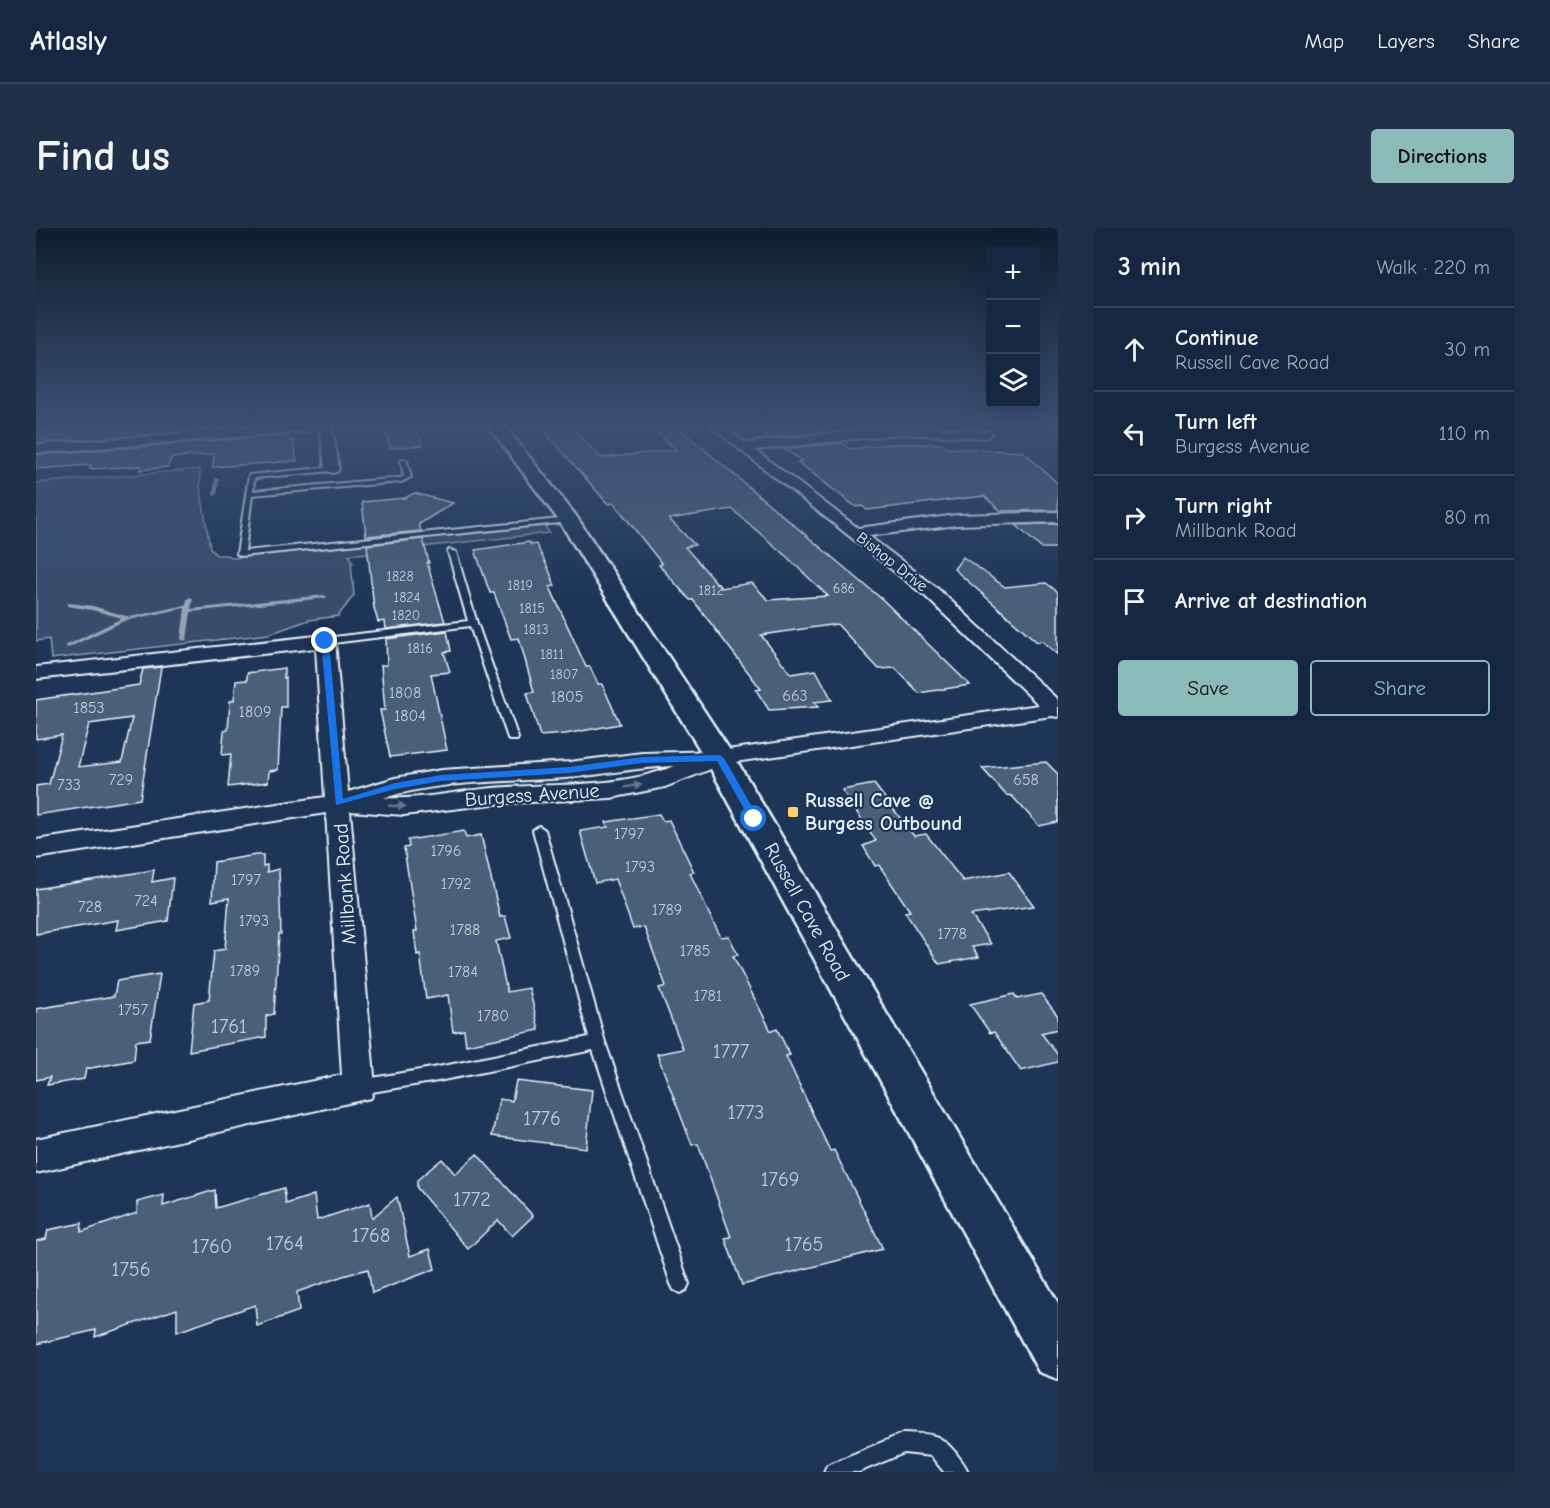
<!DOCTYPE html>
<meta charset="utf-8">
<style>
body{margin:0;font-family:"Comic Neue",sans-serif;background:#1f3048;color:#f1f3f6}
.controls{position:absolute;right:18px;top:18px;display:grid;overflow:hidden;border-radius:6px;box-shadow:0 6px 24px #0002}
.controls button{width:54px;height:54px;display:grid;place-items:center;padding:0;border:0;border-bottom:2px solid #35445a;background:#162841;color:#f1f3f6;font:30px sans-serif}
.stop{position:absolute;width:18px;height:18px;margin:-14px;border:4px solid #1a73e8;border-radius:50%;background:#fff}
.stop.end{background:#1a73e8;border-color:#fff;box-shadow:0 2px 6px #0008}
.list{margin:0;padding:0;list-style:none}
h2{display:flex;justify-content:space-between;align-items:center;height:78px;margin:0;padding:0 24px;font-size:26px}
h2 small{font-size:20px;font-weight:400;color:#9ea6b1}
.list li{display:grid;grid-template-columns:39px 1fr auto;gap:18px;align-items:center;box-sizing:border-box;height:84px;padding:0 24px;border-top:2px solid #35445a}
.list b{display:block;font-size:22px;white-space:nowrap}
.list p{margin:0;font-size:20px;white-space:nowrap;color:#9ea6b1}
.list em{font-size:20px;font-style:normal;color:#9ea6b1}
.actions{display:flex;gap:12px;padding:18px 24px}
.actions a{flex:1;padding:14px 0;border:2px solid #8bbbb9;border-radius:6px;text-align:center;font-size:21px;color:#8bbbb9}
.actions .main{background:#8bbbb9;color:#111}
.icon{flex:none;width:33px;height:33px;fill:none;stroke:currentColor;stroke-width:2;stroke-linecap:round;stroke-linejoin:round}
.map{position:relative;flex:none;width:1022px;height:1244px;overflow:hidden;border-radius:6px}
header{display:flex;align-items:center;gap:36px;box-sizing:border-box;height:84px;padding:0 30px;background:#162841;border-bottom:2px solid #35445a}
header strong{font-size:28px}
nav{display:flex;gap:33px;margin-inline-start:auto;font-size:21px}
.intro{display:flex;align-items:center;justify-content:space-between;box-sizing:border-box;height:144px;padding:0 36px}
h1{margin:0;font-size:42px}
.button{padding:15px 27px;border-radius:6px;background:#8bbbb9;color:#111;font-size:21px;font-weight:700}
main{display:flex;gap:36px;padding:0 36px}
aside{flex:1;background:#162841;border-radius:6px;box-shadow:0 6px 24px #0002}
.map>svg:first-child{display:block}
.green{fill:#374d6c;stroke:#909fb2;stroke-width:1.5}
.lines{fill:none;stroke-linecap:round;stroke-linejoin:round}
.stream{fill:#95a4b5;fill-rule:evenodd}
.building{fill:#495e7a;stroke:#e8f1f8;stroke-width:1.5;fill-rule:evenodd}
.lane-casing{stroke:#e8f1f8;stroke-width:4}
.street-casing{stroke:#e8f1f8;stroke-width:4}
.secondary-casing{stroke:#e8f1f8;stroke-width:5}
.lane{fill:#1d3557;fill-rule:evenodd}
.street{fill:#1d3557;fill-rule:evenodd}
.secondary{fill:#1d3557;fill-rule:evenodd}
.oneway{fill:#64778f}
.route{fill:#1a73e8}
.poi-dot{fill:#ffd166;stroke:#1d3557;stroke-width:2}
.labels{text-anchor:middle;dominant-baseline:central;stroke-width:4.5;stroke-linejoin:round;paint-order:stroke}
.far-number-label{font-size:14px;fill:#c0ccd8}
.far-street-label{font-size:16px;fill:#e8f1f8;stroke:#1d3557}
.number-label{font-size:16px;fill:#c0ccd8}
.street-label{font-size:20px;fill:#e8f1f8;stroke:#1d3557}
.poi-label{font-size:20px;font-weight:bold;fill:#e8f1f8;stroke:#1d3557;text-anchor:start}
.near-number-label{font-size:20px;fill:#c0ccd8}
</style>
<header>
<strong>Atlasly</strong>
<nav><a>Map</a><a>Layers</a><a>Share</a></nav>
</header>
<div class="intro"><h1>Find us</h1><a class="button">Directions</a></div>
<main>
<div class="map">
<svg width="1022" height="1244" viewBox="0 0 1022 1244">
<rect width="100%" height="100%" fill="#1d3557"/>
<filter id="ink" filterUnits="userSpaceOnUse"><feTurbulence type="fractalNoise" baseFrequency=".0167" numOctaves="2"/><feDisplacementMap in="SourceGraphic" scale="12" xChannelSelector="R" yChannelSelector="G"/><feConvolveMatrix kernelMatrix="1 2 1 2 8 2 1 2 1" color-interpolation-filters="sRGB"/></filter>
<g filter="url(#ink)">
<path class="green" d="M164,241V257L174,320L180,327H191L197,330L509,298L513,305L313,327L317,335H315L318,367L302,388L273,392L233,406L15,431L13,411L0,413V255Z"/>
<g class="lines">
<g class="stream">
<path d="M179,250L183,251L181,267L179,268L177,267Z"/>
<path d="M288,367L291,369L290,370L155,384L151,411L148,413L145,411L149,380L88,393L34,419L32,420L29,418L86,390L56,382L31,378V376L33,375L57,378L93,389L150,377L151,371L154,369L157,371L155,381Z"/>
</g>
</g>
<g class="building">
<path d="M94,197H236L0,215V204Z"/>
<path d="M379,197L387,217L354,220L349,200Z"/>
<path d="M503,197H533L565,230L640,222L614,198L639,197L847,372L934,457L883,465L859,440L843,441L801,396L725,407L755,446L780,442L796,472L778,474L782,479L733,482L720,462L725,461L657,372H654L623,337L626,336L578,275L572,276ZM696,281L750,328L792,368L732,372L716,355L685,360L649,319L659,317L633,291Z"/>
<path d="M710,197H778L790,204L731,210Z"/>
<path d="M253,207L254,213H257L261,233L177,239L178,226L135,230L132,239L104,242L105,238L54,241L55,237L0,241V227Z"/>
<path d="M806,215L814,221L855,216H906L911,220L988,224L1022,256V282L965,283L948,268L831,282L826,278L820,279L762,234L766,233L748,221Z"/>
<path d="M378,265L417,275L383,296L385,303L330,308L326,274L369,270Z"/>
<path d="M1022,296V320H1005L980,297Z"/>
<path d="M387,311L393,335H391L409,394L350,401L349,393L342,394L338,380L331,317Z"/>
<path d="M493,314L495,317L500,316L513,342L519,358L514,359L550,439H554L562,456H566L584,496L529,506L504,508L491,465L498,464L483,410L475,411L458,365H454L439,322Z"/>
<path d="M927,329L969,359L1010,355L1022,364V427L1006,413L1001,414L918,341Z"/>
<path d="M411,403L415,423L408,424L414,444L395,446L411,522L354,529L344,482H349L345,437H351L350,411Z"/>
<path d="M125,439L104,571L0,587V558L13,556L26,507L0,511V472L103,457L107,441ZM96,490L86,534L42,539L53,496Z"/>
<path d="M248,440V450L250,449V479H245L242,542L233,543L232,554L192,559L195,526L186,527L188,503L192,502L194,473L198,472L200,453L211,452V445Z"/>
<path d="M1010,534L1022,546V594L1003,598L976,568L970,567L946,540Z"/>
<path d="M838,556L878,608L890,606L927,653L973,644L998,678L935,687L955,716L936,719L943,729L903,736L869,684L874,683L843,637L839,638L827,618L840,613L806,562Z"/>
<path d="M623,586L627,593L633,592L658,644L654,645L677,694L685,709L693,708L702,727L697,728L735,803L741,801L754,827L750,828L794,923L798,922L847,1021L706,1057L689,1010L695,1009L662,916L656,917L621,826L647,821L623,760L630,758L608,699L597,701L579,651L559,655L544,603L572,599L570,594Z"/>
<path d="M428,603L430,610L445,607L464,689L469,688L475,710L460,713L471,764L493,760L503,802L430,817L428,802L417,804L412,767L390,771L384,726L381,727L378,703H381L368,620L373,619L372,612Z"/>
<path d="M220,627H227V638L231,637V644L243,641L245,706H243L238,786L230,788V809L153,823L158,775L173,772L178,723L189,721L193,670L176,673L178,634Z"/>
<path d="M118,642L116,654L137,650L132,693L80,702L82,692L0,706V661Z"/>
<path d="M124,746L114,811L100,813L98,832L50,841L48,851L11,857L14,849L0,852V781L78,768L81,753Z"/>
<path d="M978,766L981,771L1005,766L1022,788V801L1005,805L1022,827V834L985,843L958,804L954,805L934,776Z"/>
<path d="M480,853L556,862L550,920L456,908L463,871L476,873Z"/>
<path d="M441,926L497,988L476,1008L462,992L432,1021L381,960V952L406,931L419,946Z"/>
<path d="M248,960L250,976L278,967L281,992L334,975L336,990L361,969L374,1028L394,1021L399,1041L336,1065L332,1041L307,1048L261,1064L263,1083L221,1098L219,1077L141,1104V1081L59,1109L60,1102L0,1116V1013L10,1011L12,1002L46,995L45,1004L101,985V974L128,967L127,978L179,962L180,980Z"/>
</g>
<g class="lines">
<defs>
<g id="lane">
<path d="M368,231L371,233L375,249L365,254L216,267L209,323L533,290L537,292L533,294L205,328L201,326L213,247L296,239L299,241L296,243L218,250L217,263L364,250L368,248L365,233Z"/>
<path d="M413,322L420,324L441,395L482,510L481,512H473L472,510L434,398L289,416L285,413L289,410L432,393L412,324Z"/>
<path d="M503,598L509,602L569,814L653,1056L650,1062L644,1065L638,1062L635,1056L557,822L402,853L324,866L319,864L316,859L319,854L324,852L402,839L553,809L497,602Z"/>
<path d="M868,1205C895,1207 901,1203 919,1224C924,1231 929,1236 932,1244H908L895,1228L868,1225L823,1244H788L791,1237Z"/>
</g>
<g id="street">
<path d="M260,197H296L303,241L301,244L296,245L289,241L284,202L0,225V217Z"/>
<path d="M673,197H686L710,215L865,198L954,203L955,206L949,210L865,206L719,222L822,300L921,287L1022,284V294L921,297L833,308L901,360L1022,472V489L1016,488L678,537L675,541L629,559L575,570L457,576L368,587L314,583L339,859L335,870L0,945V911L306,847L290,585L0,630V612L289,569L280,420L0,451V439L289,407L296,409L299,413L312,564L359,550L405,542L533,534L606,525L684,523L1003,477L889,368ZM639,538C581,561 518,555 457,560C421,563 385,572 348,570C406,552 469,554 530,550C566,547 602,539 639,538Z"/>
</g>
<path id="secondary" d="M452,197H468L540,288L699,530L1022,1075V1151L1003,1144L669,530L524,294Z"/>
</defs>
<use href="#lane" class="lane-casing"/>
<use href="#street" class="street-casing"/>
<use href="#secondary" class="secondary-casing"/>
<use href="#lane" class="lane"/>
<use href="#street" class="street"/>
<use href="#secondary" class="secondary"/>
</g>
<defs><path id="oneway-solid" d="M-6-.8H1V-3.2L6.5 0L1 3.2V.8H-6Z" transform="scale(1.5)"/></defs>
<g class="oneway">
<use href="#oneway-solid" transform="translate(597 558) rotate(-9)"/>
<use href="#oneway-solid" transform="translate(361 578) rotate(2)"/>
</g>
</g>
<linearGradient id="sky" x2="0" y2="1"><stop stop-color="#101d30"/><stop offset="0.53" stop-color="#3a5174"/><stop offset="1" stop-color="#3a5174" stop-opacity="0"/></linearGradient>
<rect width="1022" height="371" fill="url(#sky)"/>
<path class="route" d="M289,411L293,413L307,571L359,555L405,547L533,539L606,529L684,527L688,530L723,591L718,594L715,593L681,533L606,535L533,545L405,553L360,561L300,577L285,413Z"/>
<rect class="poi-dot" x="751" y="578" width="12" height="12" rx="3"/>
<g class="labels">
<g class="far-number-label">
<text x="364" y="348">1828</text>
<text x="484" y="357">1819</text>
<text x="808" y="360">686</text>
<text x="675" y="362">1812</text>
<text x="371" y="369">1824</text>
<text x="496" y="380">1815</text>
<text x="370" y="387">1820</text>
<text x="500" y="401">1813</text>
<text x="384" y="420">1816</text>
<text x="516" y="426">1811</text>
<text x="528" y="446">1807</text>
</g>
<g class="far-street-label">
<text transform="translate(856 334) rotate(38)">Bishop Drive</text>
</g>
<g class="number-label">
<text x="369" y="465">1808</text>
<text x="759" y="468">663</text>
<text x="531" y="469">1805</text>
<text x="53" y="480">1853</text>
<text x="219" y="484">1809</text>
<text x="374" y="488">1804</text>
<text x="85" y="552">729</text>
<text x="990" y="552">658</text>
<text x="33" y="557">733</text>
<text x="593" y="606">1797</text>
<text x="410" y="623">1796</text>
<text x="604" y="639">1793</text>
<text x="210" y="652">1797</text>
<text x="420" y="656">1792</text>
<text x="110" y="673">724</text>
<text x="54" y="679">728</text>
<text x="631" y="682">1789</text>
<text x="218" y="693">1793</text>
<text x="429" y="702">1788</text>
<text x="916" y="706">1778</text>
<text x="659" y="723">1785</text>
<text x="209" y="743">1789</text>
<text x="427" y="744">1784</text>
<text x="672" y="768">1781</text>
<text x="97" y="782">1757</text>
<text x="457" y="788">1780</text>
</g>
<g class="street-label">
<text transform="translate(496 567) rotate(-4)">Burgess Avenue</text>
<text transform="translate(309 656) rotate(-94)">Millbank Road</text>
<text transform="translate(771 684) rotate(61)">Russell Cave Road</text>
</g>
<g class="poi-label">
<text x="769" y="572">Russell Cave @<tspan x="769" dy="23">Burgess Outbound</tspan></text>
</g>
<g class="near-number-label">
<text x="193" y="798">1761</text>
<text x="695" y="823">1777</text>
<text x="710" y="884">1773</text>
<text x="506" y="890">1776</text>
<text x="744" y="951">1769</text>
<text x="436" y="971">1772</text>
<text x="335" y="1007">1768</text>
<text x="249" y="1015">1764</text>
<text x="768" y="1016">1765</text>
<text x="176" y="1018">1760</text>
<text x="95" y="1041">1756</text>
</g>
</g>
</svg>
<div class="controls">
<button>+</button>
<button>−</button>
<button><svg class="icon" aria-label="layers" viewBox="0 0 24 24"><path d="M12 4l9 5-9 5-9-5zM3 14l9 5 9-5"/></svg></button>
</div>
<div class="stop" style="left:718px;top:591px"></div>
<div class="stop end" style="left:289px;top:413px"></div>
</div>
<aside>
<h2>3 min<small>Walk · 220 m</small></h2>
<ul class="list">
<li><svg class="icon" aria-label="ahead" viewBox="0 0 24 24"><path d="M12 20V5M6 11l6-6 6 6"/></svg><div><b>Continue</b><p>Russell Cave Road</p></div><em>30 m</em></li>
<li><svg class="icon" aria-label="left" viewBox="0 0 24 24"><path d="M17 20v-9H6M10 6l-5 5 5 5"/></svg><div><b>Turn left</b><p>Burgess Avenue</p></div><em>110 m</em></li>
<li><svg class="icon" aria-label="right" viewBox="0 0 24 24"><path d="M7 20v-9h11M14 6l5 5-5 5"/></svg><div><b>Turn right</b><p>Millbank Road</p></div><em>80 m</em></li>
<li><svg class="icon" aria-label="arrive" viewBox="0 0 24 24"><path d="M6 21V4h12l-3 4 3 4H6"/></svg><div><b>Arrive at destination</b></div></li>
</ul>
<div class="actions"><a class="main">Save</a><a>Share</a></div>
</aside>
</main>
